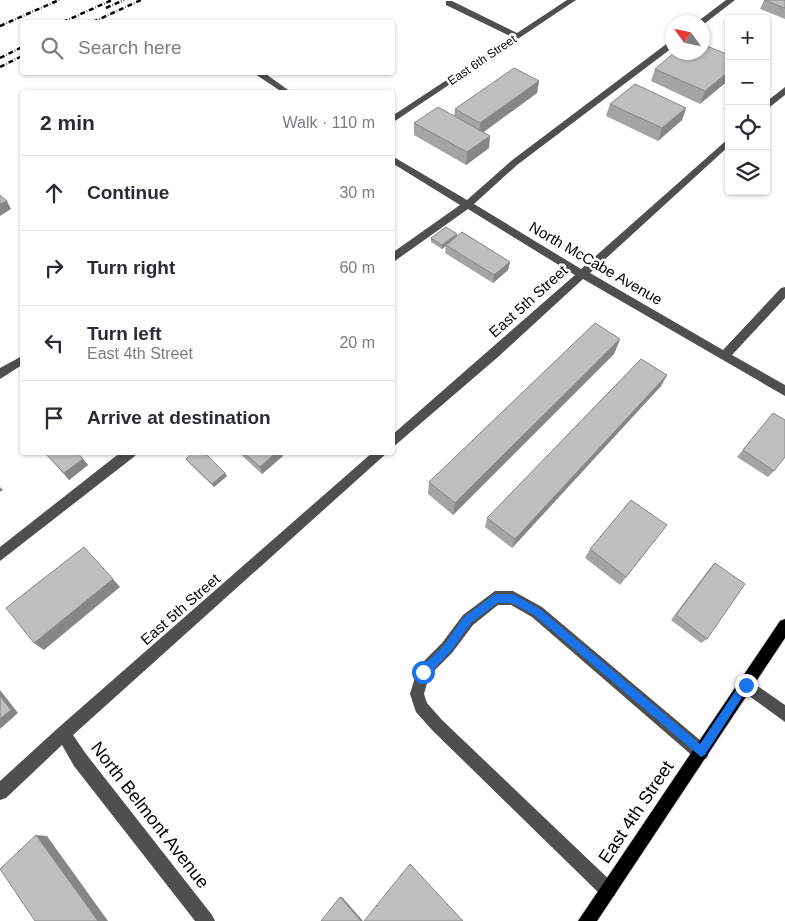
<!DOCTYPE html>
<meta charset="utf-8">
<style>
body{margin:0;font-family:Helvetica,sans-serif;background:#f7f7f7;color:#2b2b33}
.controls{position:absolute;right:15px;top:15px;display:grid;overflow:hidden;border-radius:5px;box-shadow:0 1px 4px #0004}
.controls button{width:45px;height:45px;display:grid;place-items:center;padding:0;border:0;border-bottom:1px solid #e1e1e2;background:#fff;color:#2b2b33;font:25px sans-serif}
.compass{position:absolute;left:665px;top:15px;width:45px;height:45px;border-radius:50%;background:#fff;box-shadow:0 1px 4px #0004;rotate:303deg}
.stop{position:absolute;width:15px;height:15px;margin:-11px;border:4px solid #1a73e8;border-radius:50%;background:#fff}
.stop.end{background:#1a73e8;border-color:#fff;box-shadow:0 1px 5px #0008}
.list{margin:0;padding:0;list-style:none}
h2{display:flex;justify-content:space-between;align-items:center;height:65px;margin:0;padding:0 20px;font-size:21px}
h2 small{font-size:16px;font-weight:400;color:#7c7c81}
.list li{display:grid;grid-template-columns:32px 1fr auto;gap:15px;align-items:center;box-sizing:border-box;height:75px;padding:0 20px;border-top:1px solid #e1e1e2}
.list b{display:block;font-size:19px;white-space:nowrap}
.list p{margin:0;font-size:16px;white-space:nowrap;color:#7c7c81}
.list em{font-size:16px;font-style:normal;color:#7c7c81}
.icon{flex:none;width:28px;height:28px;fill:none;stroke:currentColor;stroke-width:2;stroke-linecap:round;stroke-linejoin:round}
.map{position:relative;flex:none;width:785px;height:921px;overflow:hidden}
.search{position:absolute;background:#fff;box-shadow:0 1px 4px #0004;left:20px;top:20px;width:375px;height:55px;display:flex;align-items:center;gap:12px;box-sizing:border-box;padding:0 18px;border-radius:5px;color:#7c7c81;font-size:19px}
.panel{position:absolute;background:#fff;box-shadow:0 1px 4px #0004;left:20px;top:90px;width:375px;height:365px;border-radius:5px}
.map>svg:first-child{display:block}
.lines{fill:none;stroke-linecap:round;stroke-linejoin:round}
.major-casing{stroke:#dbdbdb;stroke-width:2}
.minor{fill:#4f4f4f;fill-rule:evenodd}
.major{fill:#000;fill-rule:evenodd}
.rail{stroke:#000;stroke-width:2.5;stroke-dasharray:5 2 0.5 2;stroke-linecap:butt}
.wall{fill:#a4a4a4}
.shaded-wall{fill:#868686}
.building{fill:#bfbfbf;stroke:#868686}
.route{fill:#1a73e8}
.labels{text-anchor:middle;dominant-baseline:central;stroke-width:5;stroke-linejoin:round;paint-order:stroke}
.far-street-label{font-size:12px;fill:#000;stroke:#fff}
.street-label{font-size:15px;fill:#000;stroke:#fff}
.near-street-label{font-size:18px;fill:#000;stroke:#fff}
</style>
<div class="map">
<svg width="785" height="921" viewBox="0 0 785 921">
<rect width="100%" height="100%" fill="#fff"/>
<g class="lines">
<defs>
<path id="major" d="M785,619V638L597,921H578L780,621Z"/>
</defs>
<use href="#major" class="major-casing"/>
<g class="minor">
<path d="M567,0H576L392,123V116L512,37L446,5V1H452L517,33Z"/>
<path d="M726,0H735L704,24L697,22Z"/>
<path d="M669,42H672V48L517,165L474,204L581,269L729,138V146L590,273L723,350L781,288L785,287V298L732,355L785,385V396L583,279L498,357L392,448V435L575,275L468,209L392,263V253L460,205L392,163V156L467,200L511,161Z"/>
<path d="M252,72H263L291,92H282Z"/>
<path d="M785,87V95L766,110V102Z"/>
<path d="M22,356V365L0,379V368Z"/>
<path d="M121,452H137L135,456L0,561V547Z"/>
<path d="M373,452H388L73,735L86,754L212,915L215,921H195L74,766L62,745L6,798L0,800V781L58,728Z"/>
<path d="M495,591H513L542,607L707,746L709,752L707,758L701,760L695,758L532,617L511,605H498L473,625L452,653L429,676L424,694L427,703L442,720L614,884L617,890L614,896L608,899L602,896L432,730L416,712L410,694L418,667L442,643L463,615Z"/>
<path d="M746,678L785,705V722L741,690L739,685L741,680Z"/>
</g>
<use href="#major" class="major"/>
<g class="rail">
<path d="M106,8L124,0"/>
<path d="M63,22L112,0"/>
<path d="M93,22L141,0"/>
<path d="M0,26L59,0"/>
<path d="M0,58L22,47"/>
<path d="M0,67L22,56"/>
</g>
</g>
<g class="wall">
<path d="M764,0H785V19L760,9Z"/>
<path d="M729,55L700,104L651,81L655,69Z"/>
<path d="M539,81L537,93L484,132L489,148L466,165L414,135V123L454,116L455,109Z"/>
<path d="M610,104L686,108L682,120L658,141L606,116Z"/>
<path d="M457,236L510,262L508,270L493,283L445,253L446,246L442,249L431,242V238Z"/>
<path d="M620,339L614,354L453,515L428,494L429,482Z"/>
<path d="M667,375L661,386L512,548L485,527L487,518Z"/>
<path d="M773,413L774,471L768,477L737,457Z"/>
<path d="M44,452H77L83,459L88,465L69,480Z"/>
<path d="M238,452H282L283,456L262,474Z"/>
<path d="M186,459L225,473L227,476L214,487L188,462Z"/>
<path d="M667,525L620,585L585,558L590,549Z"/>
<path d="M715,563L707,639L701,643L671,620L710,568Z"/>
</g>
<g class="shaded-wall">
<path d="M729,71V80L700,104L705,91Z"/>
<path d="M539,81L537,93L479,135L480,123Z"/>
<path d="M686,108L682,120L658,141L662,128Z"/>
<path d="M490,136L489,148L466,165L467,152Z"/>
<path d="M7,201L11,209L0,216V204Z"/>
<path d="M457,234V238L446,245V246L442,249V245Z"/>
<path d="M510,262L508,270L493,283L494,275Z"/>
<path d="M620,339L614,354L453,515L455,503Z"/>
<path d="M667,375L661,386L512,548L515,539Z"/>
<path d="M277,452H282L283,456L262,474L260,467Z"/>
<path d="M83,459L88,465L69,480L64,473Z"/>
<path d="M225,473L227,476L214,487L212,484Z"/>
<path d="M0,487L3,490L0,492Z"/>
<path d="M113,579L120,587L44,650L34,643Z"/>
<path d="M0,690L18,713L0,729Z"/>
<path d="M36,835L47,836L108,921H98Z"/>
<path d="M340,897H342L363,921H361Z"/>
</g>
<g class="building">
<path d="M764,0H785V8Z"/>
<path d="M702,44L729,55V71L705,91L655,69L675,52H702Z"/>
<path d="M514,68L539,81L480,123L455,109Z"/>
<path d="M635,84L686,108L662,128L610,104Z"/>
<path d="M438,107L490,136L467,152L414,123Z"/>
<path d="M0,195L7,201L0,204Z"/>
<path d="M446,227L457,234L442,245L431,238Z"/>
<path d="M462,232L510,262L494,275L446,245Z"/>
<path d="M595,323L620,339L455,503L429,482Z"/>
<path d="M641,359L667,375L515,539L487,518Z"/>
<path d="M773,413L785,420V457L774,471L743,450Z"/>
<path d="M44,452H77L83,459L64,473Z"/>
<path d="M194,452H204L225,473L212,484L186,459Z"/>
<path d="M243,452H277L260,467Z"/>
<path d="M631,500L667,525L626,577L590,549Z"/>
<path d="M84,547L113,579L34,643L6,608Z"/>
<path d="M715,563L745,584L707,639L676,615Z"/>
<path d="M0,696L11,710L0,719Z"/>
<path d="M36,835L98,921H35L0,869Z"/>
<path d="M410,864L463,921H364Z"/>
<path d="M340,897L361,921H321Z"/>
</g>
<path class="route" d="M495,594H513L540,609L700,744L742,681H749L750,685L705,755L701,757L534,615L512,603H497L471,623L451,651L427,676H420V669L444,645L464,617Z"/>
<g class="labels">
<g class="far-street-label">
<text transform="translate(482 60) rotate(-34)">East 6th Street</text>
</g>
<g class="street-label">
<text transform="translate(596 263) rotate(30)">North McCabe Avenue</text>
<text transform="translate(528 301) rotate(-42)">East 5th Street</text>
<text transform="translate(180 609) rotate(-41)">East 5th Street</text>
</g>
<g class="near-street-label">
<text transform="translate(636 812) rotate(-56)">East 4th Street</text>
<text transform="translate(150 815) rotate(52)">North Belmont Avenue</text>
</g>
</g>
</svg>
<div class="controls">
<button>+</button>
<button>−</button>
<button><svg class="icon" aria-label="locate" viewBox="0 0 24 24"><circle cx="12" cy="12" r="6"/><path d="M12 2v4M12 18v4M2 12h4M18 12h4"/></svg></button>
<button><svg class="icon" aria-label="layers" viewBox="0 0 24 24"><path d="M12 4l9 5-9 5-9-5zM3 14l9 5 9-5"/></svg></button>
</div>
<svg class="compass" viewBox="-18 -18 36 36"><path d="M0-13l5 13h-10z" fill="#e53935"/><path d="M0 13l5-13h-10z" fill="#7c7c81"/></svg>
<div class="stop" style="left:423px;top:672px"></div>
<div class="stop end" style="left:746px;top:685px"></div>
<div class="search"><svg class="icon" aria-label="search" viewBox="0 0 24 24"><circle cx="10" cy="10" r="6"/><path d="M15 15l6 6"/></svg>Search here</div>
<section class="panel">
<h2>2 min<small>Walk · 110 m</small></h2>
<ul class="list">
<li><svg class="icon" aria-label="ahead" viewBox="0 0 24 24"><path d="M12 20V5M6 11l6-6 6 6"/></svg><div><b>Continue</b></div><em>30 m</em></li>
<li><svg class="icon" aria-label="right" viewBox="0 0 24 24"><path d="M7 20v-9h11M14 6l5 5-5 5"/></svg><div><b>Turn right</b></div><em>60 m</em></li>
<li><svg class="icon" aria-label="left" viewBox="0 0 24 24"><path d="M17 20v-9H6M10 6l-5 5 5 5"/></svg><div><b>Turn left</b><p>East 4th Street</p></div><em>20 m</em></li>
<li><svg class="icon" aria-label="arrive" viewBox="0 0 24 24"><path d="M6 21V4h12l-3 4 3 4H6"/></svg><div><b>Arrive at destination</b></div></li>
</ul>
</section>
</div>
